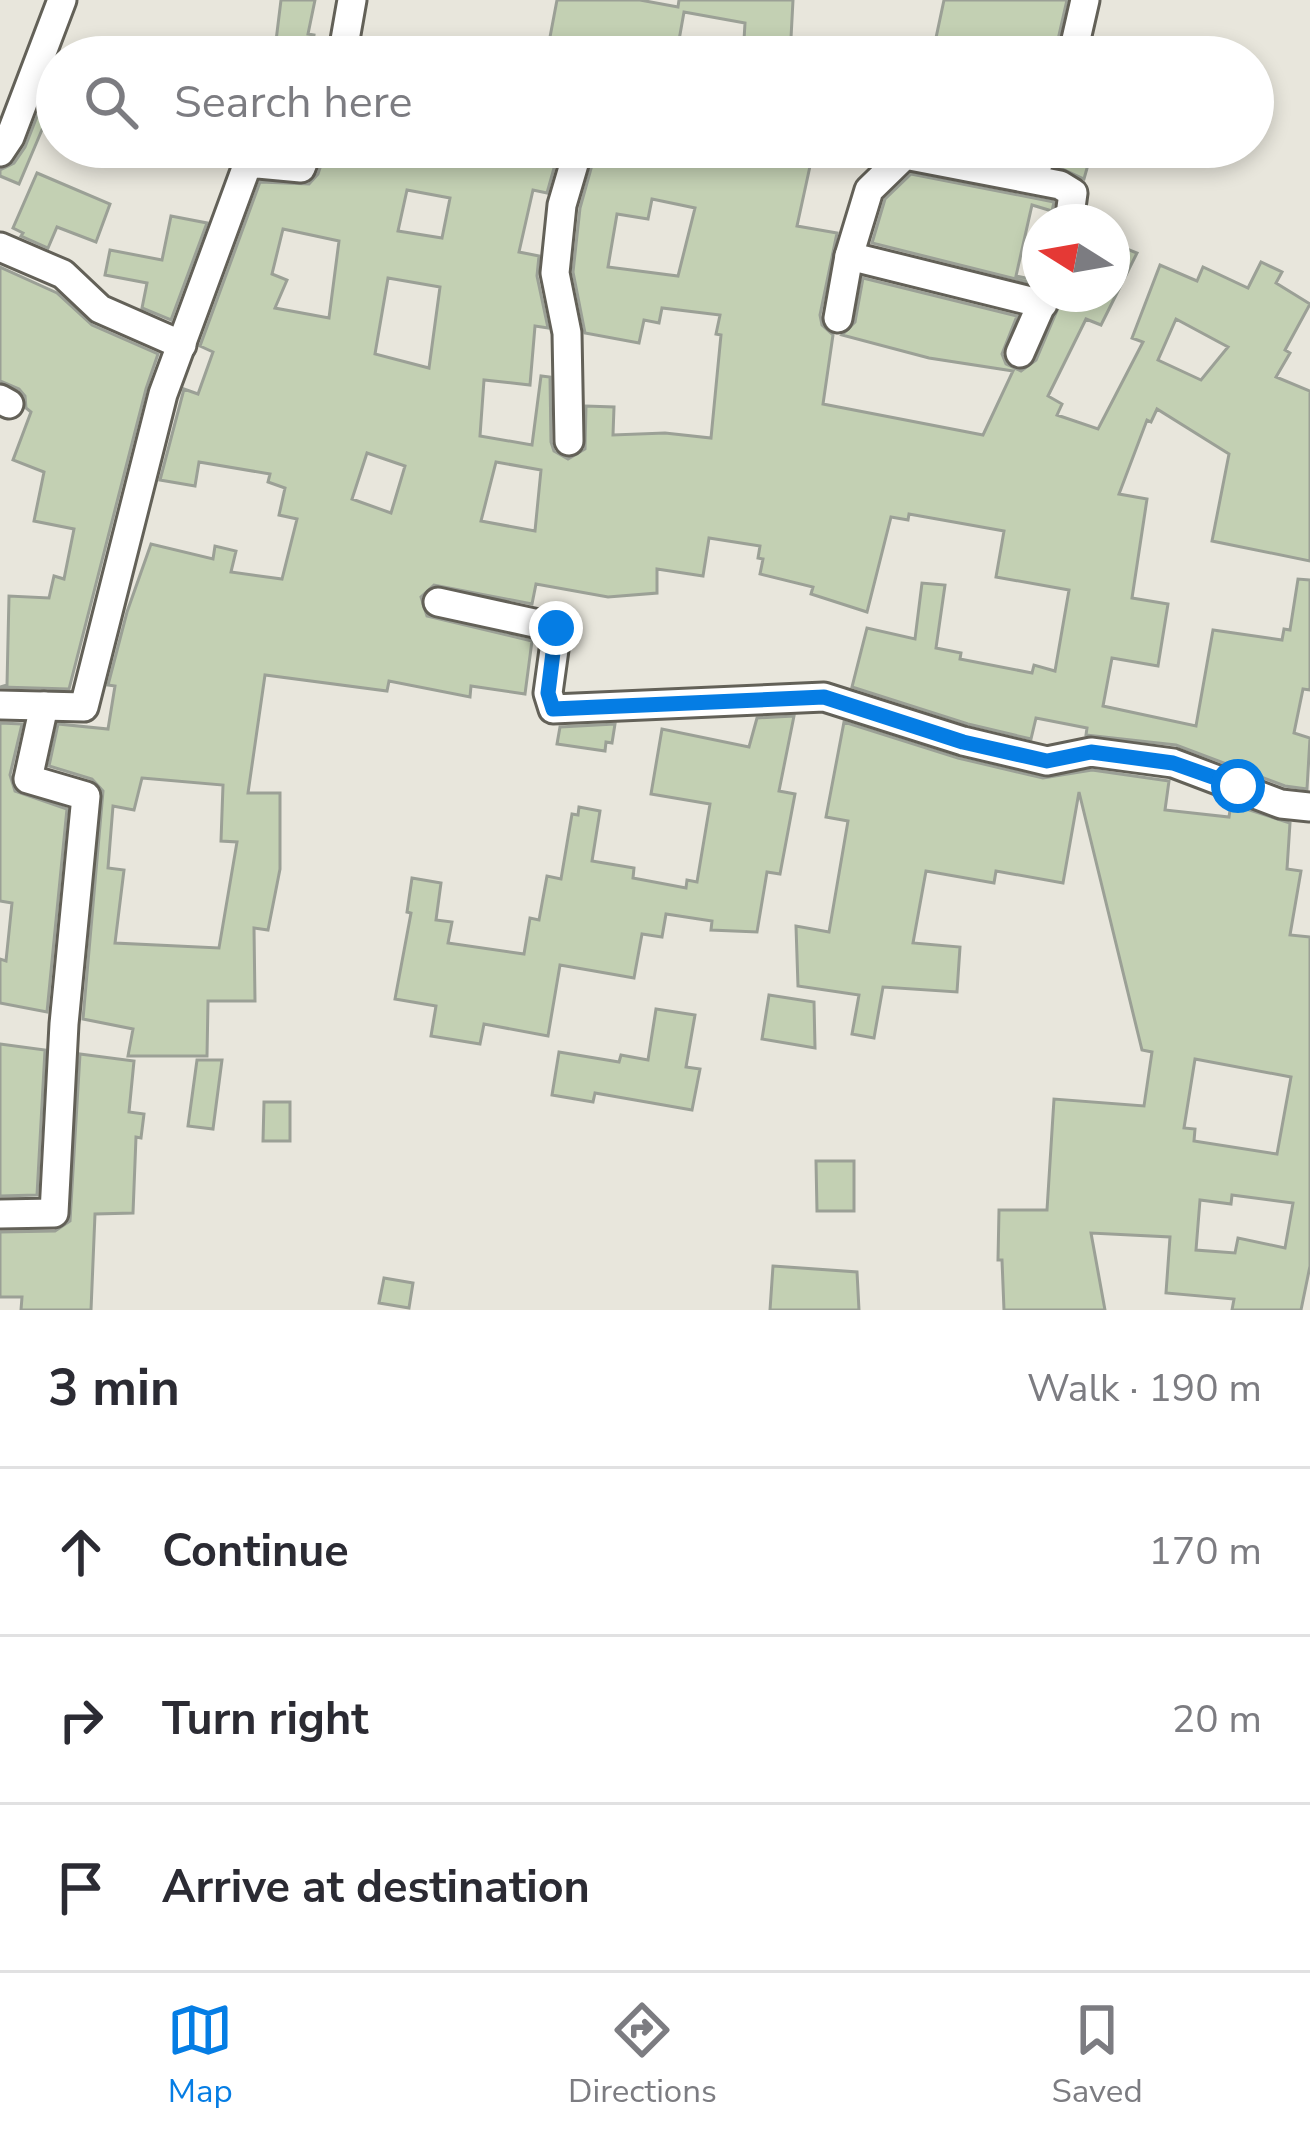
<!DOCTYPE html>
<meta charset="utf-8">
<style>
body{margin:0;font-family:"Nunito Sans",sans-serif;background:#f7f7f7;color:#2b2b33}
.compass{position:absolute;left:1022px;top:204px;width:108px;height:108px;border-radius:50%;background:#fff;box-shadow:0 6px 18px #0003;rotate:281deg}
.stop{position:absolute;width:36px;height:36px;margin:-27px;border:9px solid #057de4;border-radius:50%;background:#fff}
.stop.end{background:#057de4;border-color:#fff;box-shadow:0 3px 12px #0008}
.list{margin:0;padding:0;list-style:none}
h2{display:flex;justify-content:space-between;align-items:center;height:156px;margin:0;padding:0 48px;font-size:51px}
h2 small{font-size:39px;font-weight:400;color:#7c7c81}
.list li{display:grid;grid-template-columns:78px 1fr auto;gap:36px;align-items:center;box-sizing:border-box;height:168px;padding:0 48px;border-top:3px solid #e1e1e2}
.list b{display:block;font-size:45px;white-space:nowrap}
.list em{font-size:39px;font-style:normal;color:#7c7c81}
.icon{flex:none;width:66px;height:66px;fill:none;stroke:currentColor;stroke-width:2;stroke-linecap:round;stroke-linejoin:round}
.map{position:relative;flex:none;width:1310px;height:1310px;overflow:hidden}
.search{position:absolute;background:#fff;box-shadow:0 6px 18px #0003;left:36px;right:36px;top:36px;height:132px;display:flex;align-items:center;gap:30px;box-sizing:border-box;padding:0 42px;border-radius:66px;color:#7c7c81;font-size:45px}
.sheet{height:660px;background:#fff}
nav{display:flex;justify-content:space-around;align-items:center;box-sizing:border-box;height:168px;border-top:3px solid #e1e1e2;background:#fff;font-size:33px;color:#7c7c81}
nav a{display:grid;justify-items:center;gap:6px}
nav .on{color:#057de4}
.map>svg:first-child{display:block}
.building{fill:#c3d0b3;stroke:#9ba096;stroke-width:3;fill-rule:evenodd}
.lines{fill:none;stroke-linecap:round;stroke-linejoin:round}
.minor-casing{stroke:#636158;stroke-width:33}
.minor{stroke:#fff;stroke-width:27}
.route{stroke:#057de4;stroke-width:15}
</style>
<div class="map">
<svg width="1310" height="1310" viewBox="0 0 1310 1310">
<rect width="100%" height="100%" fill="#e8e6dc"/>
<g class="building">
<path d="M281,0H315L308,34L314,35L311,57H274Z"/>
<path d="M557,0H640L678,7L679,0H793L790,57H743L745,23L684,12L676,57H618L619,50L550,37Z"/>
<path d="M944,0H1067L1054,57H1024L956,46L953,57L933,52Z"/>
<path d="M43,101L52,106L19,184L0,176V170L14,163L25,147Z"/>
<path d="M327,147H560L547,193L533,190L519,252L539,256L537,276L548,328L535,326L530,385L484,380L480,436L532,445L541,376L550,377L551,442L554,451L568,459L585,449L586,406L614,407L613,435L665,433L711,438L721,335L716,334L720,315L662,308L659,323L644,320L639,343L585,333L573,272L580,208L597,147H764L812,157L797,226L837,233L820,315L822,325L833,335L823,404L983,435L1013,371L929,358L842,335L855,322L863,278L1017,316L1002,354L1006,364L1021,371L1036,360L1064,294H1112V243L1137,253L1101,325L1086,319L1048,396L1062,404L1057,415L1098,429L1143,342L1132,338L1160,265L1197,281L1203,267L1248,288L1261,262L1282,272L1276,283L1310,304L1285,350L1290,353L1276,377L1310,391V561L1212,541L1229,454L1157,409L1151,422L1147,420L1119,494L1147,499L1132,598L1168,604L1158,666L1112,658L1103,706L1196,726L1213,630L1282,640L1284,629L1290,630L1298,579L1310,580V690L1303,689L1294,733L1310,738L1307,789L1285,786L1176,745L1086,735L1087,728L1036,718L1031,739L968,724L852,687L867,628L915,639L922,583L945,585L936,648L961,653L960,659L1032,673L1034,665L1055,671L1069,590L996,577L1004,531L909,514L908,520L891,517L867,612L811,594L813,587L760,574L763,559L758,558L760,546L709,538L703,576L657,569V593L608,597L536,584L532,604L434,585L421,597L427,616L532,641L525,694L471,686L470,697L389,681L387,691L265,675L248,793H280V869L268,930L254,928L255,1001H208L207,1056H128L133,1029L83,1019L103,791L92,779L49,766L58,724L108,729L115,686L108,685L127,612L151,544L213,559L215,546L236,551L231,572L282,579L297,519L279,515L285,488L268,482L270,474L199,462L195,486L160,480L184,389L198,394L213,352L200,346L260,182L309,184L318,174ZM407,190L450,198L442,238L398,231ZM652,199L695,208L678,276L608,267L617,214L648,219ZM283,229L339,241L329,318L275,308L287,280L272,274ZM388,278L440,287L429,368L375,354ZM1176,319L1228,347L1201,380L1158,360ZM367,453L405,466L391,513L352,499ZM496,462L541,470L535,531L481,521ZM142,778L223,785L221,841L237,842L219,948L115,943L124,870L108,868L113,806L134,810Z"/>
<path d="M1062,147H1093L1084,179L1056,166Z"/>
<path d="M37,173L110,204L96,242L57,227L48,248L21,236L23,233L13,228Z"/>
<path d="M911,174L1054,202L1052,211L1032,205L1016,276L1035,280L1032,283L872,243L885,199Z"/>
<path d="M171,216L207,223L171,320L142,308L147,283L105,275L110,250L162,260Z"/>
<path d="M0,267L57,293L92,325L158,354L146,389L69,689L0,687L7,685L9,596L49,598L54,576L64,579L74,529L34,521L44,472L13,460L31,412L26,408L25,396L19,389L0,381Z"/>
<path d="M794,716L779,791L795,794L780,874L767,872L757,932L711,930L712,921L666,914L662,937L642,934L634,978L560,965L548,1036L484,1024L480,1044L431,1036L436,1006L395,999L411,913L407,912L412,878L441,883L436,920L452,922L448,943L524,954L530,918L539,920L547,876L561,879L572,814L578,815L579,807L600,811L592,861L634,868L633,878L686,888L687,880L697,882L710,804L651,794L662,729L749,747L757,718Z"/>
<path d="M844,722L958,758L1043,778L1092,770L1169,781L1165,810L1229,817L1231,804L1290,823L1287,869L1301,871L1290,935L1310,937V1266L1301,1310H1232L1234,1299L1166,1293L1170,1237L1091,1233L1105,1310H1004L1002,1260H998L999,1210H1047L1054,1099L1144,1106L1152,1052L1142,1050L1079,792L1063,883L996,871L994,883L926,871L913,943L960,947L957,992L883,987L874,1038L852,1034L859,995L798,986L796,926L829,932L848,821L826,817ZM1195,1059L1291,1077L1277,1154L1194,1141L1195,1129L1184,1128ZM1232,1195L1293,1203L1285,1248L1238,1238L1235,1253L1196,1250L1200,1200L1231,1204Z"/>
<path d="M0,723L22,724L10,775L15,791L67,809L47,1012L0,1003V959L6,961L12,903L0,901Z"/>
<path d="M615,724L612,743L606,742L605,751L557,744L560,727Z"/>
<path d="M769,995L814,1002L815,1048L762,1039Z"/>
<path d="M656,1009L695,1015L686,1067L700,1069L692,1110L595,1093L593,1102L552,1095L559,1052L619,1062L621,1055L648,1060Z"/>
<path d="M0,1044L45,1050L37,1195L0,1196Z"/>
<path d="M80,1054L134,1061L129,1112L144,1114L141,1138L136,1137L133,1213L95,1214L91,1310H21L22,1297H0V1232L55,1231L70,1221Z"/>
<path d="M197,1060H222L213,1129L188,1126Z"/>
<path d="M264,1102H290V1141H263Z"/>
<path d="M816,1161H854V1211H817Z"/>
<path d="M773,1266L857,1272L859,1310H770Z"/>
<path d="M384,1278L413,1283L409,1308L379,1303Z"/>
</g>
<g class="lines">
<defs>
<g id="minor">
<path d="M342,57L352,0"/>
<path d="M1072,57L1085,0"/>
<path d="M0,152L10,137L62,0"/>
<path d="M1033,178L1044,147"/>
<path d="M0,247L63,274L100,309L182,345"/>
<path d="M849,256L1043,304"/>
<path d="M838,318L849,256L869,190L905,155L1060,185L1073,193L1069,222"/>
<path d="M1020,353L1046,294"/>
<path d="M0,399L9,404"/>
<path d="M569,441L567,333L555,273L562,205L579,147"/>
<path d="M438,602L557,628L548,693L553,709L824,697L963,741L1047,761L1091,752L1173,763L1281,804L1310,807"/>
<path d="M0,705L84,707L163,394L248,163L301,168L309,147"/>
<path d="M0,1214L54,1213L64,1024L86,796L28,779L44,706"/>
</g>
</defs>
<use href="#minor" class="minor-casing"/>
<use href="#minor" class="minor"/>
</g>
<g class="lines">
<path class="route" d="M556,628L548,693L553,709L824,697L963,742L1047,761L1091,752L1173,763L1238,786"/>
</g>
</svg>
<svg class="compass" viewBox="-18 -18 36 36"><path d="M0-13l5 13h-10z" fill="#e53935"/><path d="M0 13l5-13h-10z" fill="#7c7c81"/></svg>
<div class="stop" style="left:1238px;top:786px"></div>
<div class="stop end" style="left:556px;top:628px"></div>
<div class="search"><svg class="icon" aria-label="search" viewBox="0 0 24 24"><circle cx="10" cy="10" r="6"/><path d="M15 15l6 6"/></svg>Search here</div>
</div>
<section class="sheet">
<h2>3 min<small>Walk · 190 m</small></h2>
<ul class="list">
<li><svg class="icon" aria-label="ahead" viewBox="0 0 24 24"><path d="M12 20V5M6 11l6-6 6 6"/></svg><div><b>Continue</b></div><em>170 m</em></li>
<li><svg class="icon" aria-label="right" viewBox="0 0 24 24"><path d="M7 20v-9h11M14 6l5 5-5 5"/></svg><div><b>Turn right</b></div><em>20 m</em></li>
<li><svg class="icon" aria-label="arrive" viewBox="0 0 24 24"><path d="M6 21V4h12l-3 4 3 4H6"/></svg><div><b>Arrive at destination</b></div></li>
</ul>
</section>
<nav>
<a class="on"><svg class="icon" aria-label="map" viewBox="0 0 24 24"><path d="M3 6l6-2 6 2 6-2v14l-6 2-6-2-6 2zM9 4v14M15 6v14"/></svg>Map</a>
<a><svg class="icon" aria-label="directions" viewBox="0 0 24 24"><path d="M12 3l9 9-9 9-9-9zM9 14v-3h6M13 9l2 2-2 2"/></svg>Directions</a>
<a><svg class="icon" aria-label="saved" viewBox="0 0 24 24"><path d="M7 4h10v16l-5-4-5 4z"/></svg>Saved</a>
</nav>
